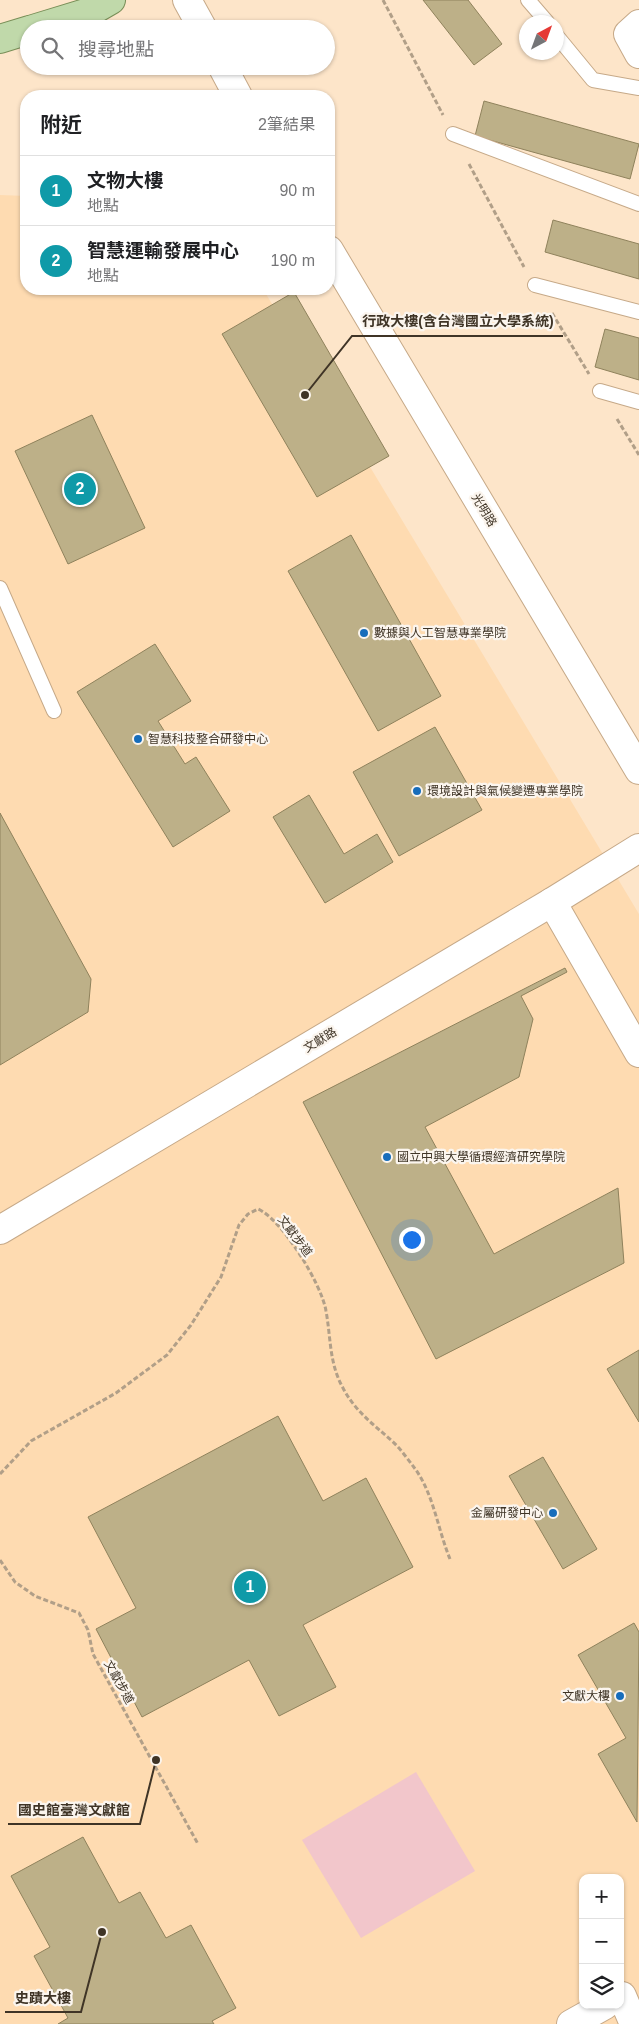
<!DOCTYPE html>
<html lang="zh-TW">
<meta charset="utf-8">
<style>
body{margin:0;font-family:Arial,"Noto Sans TC",sans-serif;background:#f6f6f6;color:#202124}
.controls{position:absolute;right:15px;bottom:15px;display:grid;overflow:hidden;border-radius:10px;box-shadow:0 1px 4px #0004}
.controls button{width:45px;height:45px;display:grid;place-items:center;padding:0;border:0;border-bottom:1px solid #e0e0e0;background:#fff;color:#202124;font:25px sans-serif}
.compass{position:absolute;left:519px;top:15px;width:45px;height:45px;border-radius:50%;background:#fff;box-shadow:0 1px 4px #0004;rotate:41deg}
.you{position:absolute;left:411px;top:1239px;width:18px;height:18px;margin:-12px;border:4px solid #fff;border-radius:50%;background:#1a73e8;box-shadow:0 0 0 8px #1a73e833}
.badge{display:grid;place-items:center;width:32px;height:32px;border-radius:50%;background:#0f766e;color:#fff;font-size:16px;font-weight:700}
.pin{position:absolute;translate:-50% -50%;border:2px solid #fff;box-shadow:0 1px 5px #0006}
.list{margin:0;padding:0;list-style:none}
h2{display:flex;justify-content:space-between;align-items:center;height:65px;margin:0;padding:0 20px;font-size:21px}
h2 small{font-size:16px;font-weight:400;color:#757577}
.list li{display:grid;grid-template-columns:32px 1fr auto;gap:15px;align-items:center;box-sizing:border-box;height:70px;padding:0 20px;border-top:1px solid #e0e0e0}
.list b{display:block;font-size:19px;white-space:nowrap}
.list p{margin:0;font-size:16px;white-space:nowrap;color:#757577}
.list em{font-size:16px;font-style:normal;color:#757577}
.icon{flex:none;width:28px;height:28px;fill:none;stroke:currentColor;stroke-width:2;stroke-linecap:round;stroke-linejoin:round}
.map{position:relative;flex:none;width:639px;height:2024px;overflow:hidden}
.search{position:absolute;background:#fff;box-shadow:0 1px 4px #0004;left:20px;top:20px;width:315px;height:55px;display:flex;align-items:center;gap:12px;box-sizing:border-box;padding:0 18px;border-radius:28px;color:#757577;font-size:19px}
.panel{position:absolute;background:#fff;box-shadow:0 1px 4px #0004;left:20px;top:90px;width:315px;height:205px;border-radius:20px}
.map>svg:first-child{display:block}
.built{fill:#fedbb1;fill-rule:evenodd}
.green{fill:#f2c6cb}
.building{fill:#bdb088;stroke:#8f825c}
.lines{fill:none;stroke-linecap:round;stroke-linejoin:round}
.service-casing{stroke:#c6a988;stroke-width:16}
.minor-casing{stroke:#c6a988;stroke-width:30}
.tertiary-casing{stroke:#c6a988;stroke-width:30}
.primary-casing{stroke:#788e57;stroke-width:30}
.path{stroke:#b19f88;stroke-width:3;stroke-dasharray:5 2.5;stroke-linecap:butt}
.service{stroke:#fff;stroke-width:14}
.minor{stroke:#fff;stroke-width:28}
.tertiary{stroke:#fff;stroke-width:28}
.primary{stroke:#c0d9aa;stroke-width:28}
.poi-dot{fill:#176dbb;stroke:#fbf5ee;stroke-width:2}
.labels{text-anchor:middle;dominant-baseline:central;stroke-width:4.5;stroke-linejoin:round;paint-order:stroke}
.street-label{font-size:12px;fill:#3f3426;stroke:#fbf5ee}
.poi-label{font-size:12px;fill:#3f3426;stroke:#fbf5ee;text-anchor:start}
.leader{fill:none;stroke:#3f3426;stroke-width:2}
.callout-dot{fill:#3f3426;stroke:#fbf5ee;stroke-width:2}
.callout-label{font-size:14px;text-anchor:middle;font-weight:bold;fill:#3f3426;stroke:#fbf5ee;stroke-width:4.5;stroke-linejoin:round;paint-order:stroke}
</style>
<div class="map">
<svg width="639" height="2024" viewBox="0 0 639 2024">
<rect width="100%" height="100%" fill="#fde5c9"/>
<path class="built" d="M0,195L26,196V289H263L639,914V2024H0ZM583,1878H620V2005H583Z"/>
<path class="green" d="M416,1772L475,1871L361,1938L302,1840Z"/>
<g class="building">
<path d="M423,0H468L502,44L474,65Z"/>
<path d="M484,101L639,144L630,179L475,136Z"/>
<path d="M553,220L639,244V279L545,252Z"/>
<path d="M294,292L389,456L317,497L222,334Z"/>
<path d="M605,329L639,338V380L595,367Z"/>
<path d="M92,415L145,528L68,564L15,451Z"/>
<path d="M351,535L441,696L378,731L288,571Z"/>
<path d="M155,644L191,701L158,721L185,764L196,757L230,811L173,847L77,692Z"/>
<path d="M435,727L482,810L399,856L353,772Z"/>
<path d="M309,795L344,854L377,834L393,862L325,903L273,817Z"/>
<path d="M0,813L91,979L88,1012L0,1065Z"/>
<path d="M565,968L567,972L521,996L533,1019L519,1077L425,1127L494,1254L618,1188L624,1263L436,1359L303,1102Z"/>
<path d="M639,1350V1422L607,1369Z"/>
<path d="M278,1416L323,1501L366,1478L413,1567L303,1625L336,1687L279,1716L249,1660L142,1717L96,1629L136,1608L88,1517Z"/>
<path d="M543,1457L597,1549L563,1569L509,1476Z"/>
<path d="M634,1623L639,1632L637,1822L598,1754L626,1738L578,1655Z"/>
<path d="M83,1837L119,1903L140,1892L166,1938L191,1925L236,2008L212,2021L214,2024H58L68,2018L34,1956L50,1947L11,1876Z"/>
</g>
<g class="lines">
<defs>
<g id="service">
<path d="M528,0L547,22"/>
<path d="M556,35L593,80L639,88"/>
<path d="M453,134L639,204"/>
<path d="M535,285L639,312"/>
<path d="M600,391L639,402"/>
<path d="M0,588L54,711"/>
</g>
<g id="minor">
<path d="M639,24L628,34L639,54"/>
<path d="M552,902L639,1053"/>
<path d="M0,1230L552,902L639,848"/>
</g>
<g id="tertiary">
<path d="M187,0L203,29"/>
<path d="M222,66L238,96"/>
<path d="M329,250L639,770"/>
<path d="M622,1996L634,2024"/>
<path d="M571,2024L605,2005"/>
</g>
<g id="primary">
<path d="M33,29L92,11L111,0"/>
<path d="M0,39L29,30"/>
</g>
</defs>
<use href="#service" class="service-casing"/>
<use href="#minor" class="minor-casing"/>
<use href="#tertiary" class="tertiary-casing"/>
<use href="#primary" class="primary-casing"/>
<g class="path">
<path d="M383,0L443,115"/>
<path d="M469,164L524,267"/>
<path d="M552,313L589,374"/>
<path d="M617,419L639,455"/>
<path d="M0,1474L31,1441L116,1393L167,1355L191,1325L221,1277L239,1225L248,1214L258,1209C282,1219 322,1285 326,1311C331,1338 329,1363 343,1388C355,1411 373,1424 392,1441C401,1449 409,1461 416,1470C434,1496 438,1530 450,1559"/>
<path d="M0,1560L15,1582L35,1596L79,1613L88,1630L93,1654L198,1844"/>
</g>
<use href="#service" class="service"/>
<use href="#minor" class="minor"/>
<use href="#tertiary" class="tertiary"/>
<use href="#primary" class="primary"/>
</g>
<g class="poi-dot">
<circle cx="364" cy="633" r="5"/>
<circle cx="138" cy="739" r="5"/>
<circle cx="417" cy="791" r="5"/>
<circle cx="387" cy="1157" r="5"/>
<circle cx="553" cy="1513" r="5"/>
<circle cx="620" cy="1696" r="5"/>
</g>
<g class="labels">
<g class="street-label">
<text transform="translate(484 510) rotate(59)">光明路</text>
<text transform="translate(320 1040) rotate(-31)">文獻路</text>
<text transform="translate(295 1236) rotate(53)">文獻步道</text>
<text transform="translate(119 1682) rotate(61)">文獻步道</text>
</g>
<g class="poi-label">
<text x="374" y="633">數據與人工智慧專業學院</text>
<text x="148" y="739">智慧科技整合研發中心</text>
<text x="427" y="791">環境設計與氣候變遷專業學院</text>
<text x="397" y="1157">國立中興大學循環經濟研究學院</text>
<text x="543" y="1513" text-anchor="end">金屬研發中心</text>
<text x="610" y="1696" text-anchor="end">文獻大樓</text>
</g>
</g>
<path class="leader" d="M305 395L352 336H563M156 1760L140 1824H8M102 1932L81 2012H5"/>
<g class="callout-dot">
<circle cx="305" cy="395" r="5"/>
<circle cx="156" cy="1760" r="5"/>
<circle cx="102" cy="1932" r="5"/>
</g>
<g class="callout-label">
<text x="458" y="326">行政大樓(含台灣國立大學系統)</text>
<text x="74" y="1815">國史館臺灣文獻館</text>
<text x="43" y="2003">史蹟大樓</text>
</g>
</svg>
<div class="controls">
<button>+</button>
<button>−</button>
<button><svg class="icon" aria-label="layers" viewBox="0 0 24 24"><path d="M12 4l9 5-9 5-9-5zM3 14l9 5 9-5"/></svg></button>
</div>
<svg class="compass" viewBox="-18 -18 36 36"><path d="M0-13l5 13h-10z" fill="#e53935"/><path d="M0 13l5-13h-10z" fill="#757577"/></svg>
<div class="you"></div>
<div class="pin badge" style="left:250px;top:1587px;background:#0f9aa8">1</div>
<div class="pin badge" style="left:80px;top:489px;background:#0f9aa8">2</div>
<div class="search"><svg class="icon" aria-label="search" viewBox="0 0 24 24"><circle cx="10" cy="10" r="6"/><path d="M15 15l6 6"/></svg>搜尋地點</div>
<section class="panel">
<h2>附近<small>2筆結果</small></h2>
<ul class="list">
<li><span class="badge" style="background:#0f9aa8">1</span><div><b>文物大樓</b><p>地點</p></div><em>90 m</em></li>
<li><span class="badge" style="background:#0f9aa8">2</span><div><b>智慧運輸發展中心</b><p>地點</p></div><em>190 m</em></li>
</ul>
</section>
</div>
